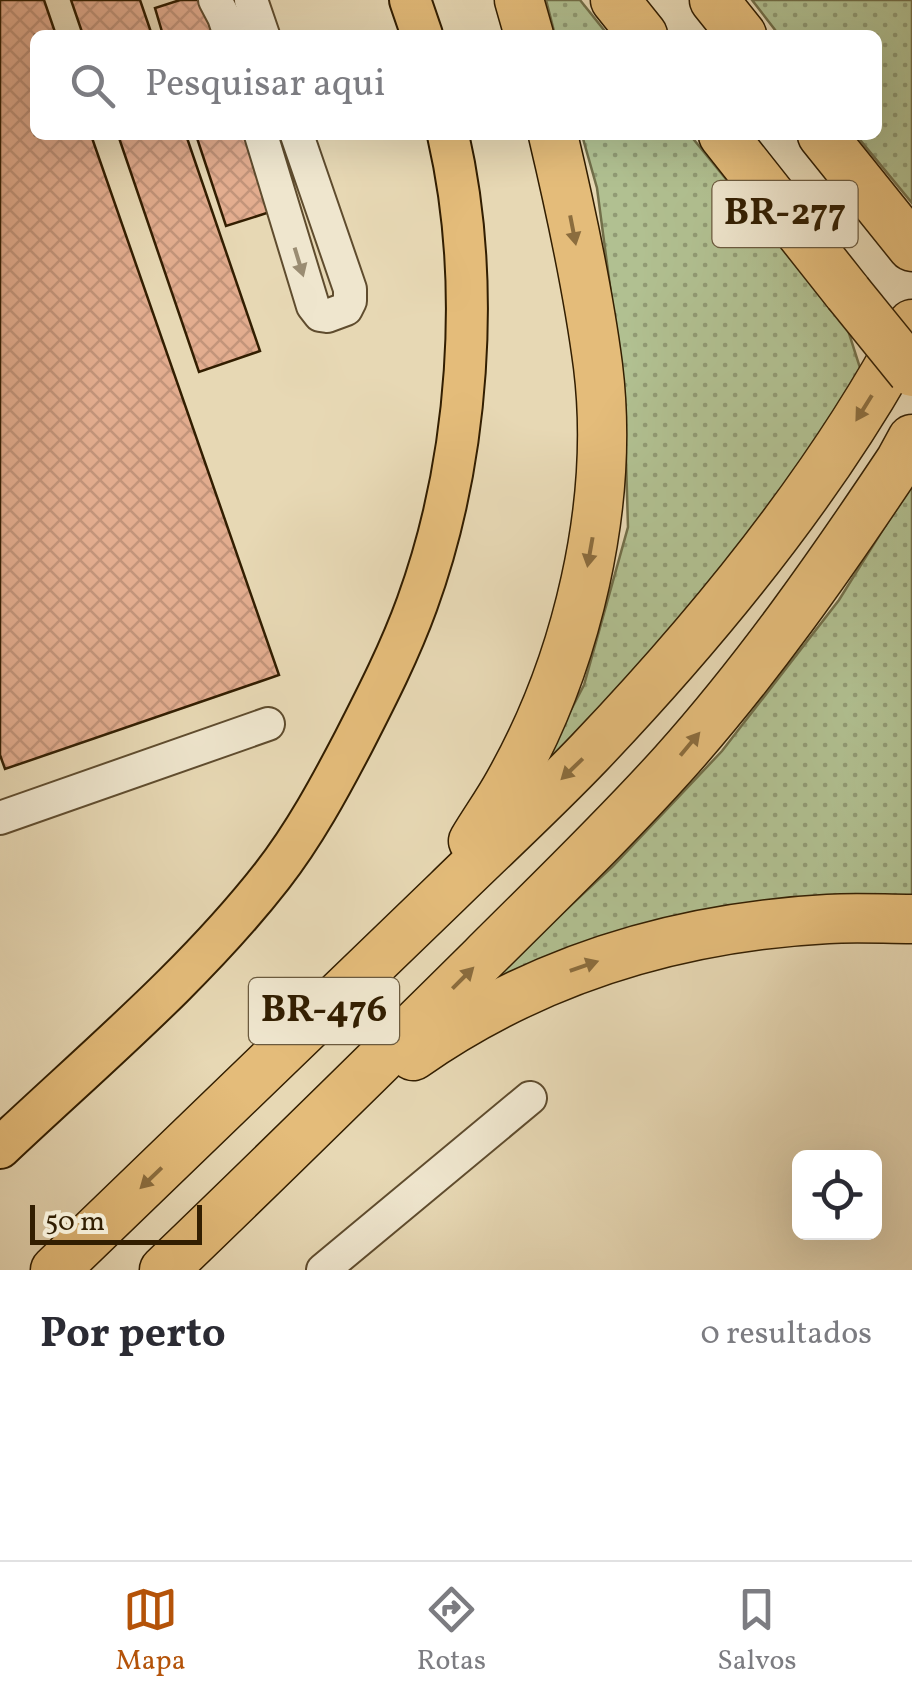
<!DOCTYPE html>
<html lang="pt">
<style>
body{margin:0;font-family:Vollkorn,serif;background:#f7f7f7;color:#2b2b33}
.controls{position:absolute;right:30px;bottom:30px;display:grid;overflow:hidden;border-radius:15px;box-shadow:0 10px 40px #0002}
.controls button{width:90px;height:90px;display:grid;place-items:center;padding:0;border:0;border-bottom:2px solid #e1e1e2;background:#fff;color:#2b2b33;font:50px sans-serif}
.scale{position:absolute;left:30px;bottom:25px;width:172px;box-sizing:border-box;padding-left:10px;border:5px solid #321e01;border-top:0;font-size:28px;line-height:35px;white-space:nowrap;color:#321e01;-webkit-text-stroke:8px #efe6ce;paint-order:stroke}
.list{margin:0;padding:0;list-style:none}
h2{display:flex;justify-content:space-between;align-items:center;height:130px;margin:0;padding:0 40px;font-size:42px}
h2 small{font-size:32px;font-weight:400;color:#7c7c81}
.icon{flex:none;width:55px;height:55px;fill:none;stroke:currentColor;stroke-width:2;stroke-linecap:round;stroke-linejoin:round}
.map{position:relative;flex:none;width:912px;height:1270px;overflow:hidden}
.search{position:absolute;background:#fff;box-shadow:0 10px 40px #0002;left:30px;right:30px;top:30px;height:110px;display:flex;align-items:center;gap:25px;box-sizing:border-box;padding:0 35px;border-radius:15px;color:#7c7c81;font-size:38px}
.sheet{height:290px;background:#fff}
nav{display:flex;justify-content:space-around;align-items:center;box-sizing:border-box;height:140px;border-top:2px solid #e1e1e2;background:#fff;font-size:28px;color:#7c7c81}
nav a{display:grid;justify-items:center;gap:5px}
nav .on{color:#b45309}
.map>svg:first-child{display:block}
.grass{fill:url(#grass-dots);stroke:#726f49;stroke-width:2.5}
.building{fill:url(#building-cross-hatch);stroke:#321e01;stroke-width:2.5}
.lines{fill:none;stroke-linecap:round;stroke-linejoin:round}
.minor-casing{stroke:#5f4c2e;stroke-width:36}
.major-casing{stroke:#321e01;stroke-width:44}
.highway-casing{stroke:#321e01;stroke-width:51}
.minor{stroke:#efe6ce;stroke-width:32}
.major{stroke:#e4bc7a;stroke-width:40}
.highway{stroke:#e4bc7a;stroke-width:48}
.highway-bridge-casing{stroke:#321e01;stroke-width:51;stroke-linecap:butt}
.highway-bridge{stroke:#e4bc7a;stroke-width:48}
.oneway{fill:#8b6d3e}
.oneway2{fill:#9a8c72}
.labels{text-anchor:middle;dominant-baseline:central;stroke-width:10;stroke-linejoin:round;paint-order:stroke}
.shield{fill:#efe6ce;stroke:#6b5a3e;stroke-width:2.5}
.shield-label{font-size:38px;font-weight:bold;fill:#321e01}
</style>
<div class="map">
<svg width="912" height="1270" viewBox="0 0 912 1270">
<defs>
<pattern id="grass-dots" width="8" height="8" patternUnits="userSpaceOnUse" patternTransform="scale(2.5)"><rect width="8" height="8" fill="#b1c091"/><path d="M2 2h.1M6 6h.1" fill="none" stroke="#919b74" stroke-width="1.8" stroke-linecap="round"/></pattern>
<pattern id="building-cross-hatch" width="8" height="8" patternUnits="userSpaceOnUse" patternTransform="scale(2.5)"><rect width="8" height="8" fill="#e3ad8f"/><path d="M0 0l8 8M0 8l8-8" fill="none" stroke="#c3947a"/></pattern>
</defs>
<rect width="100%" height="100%" fill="#e7d8b4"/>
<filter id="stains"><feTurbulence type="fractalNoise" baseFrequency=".002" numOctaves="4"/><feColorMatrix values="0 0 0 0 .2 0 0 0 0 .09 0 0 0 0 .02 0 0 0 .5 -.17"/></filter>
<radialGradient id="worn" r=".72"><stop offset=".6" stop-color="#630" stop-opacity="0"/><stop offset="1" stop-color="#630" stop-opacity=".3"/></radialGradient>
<g class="grass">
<path d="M546,0H580L608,35H555Z"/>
<path d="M752,0H912V203L856,135H877V35H779Z"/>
<path d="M582,135H690L847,327L862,374L749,538L528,792L584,685L628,527L624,392L597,188Z"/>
<path d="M912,483V905L475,994L613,866L722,751L839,600Z"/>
</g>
<g class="building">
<path d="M0,0H44L56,35H35V135H91L279,675L5,769L0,755Z"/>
<path d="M71,0H140L152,35H83Z"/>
<path d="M180,0H201L213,35H163L155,8Z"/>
<path d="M118,135H186L260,351L199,372Z"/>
<path d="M196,135H245L270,212L226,226Z"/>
</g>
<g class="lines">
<defs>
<g id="minor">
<path d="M215,0L224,17L230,35"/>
<path d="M251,0L263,35"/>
<path d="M261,135L313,306L320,315L327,316L346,309L350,301V289L297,135"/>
<path d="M0,818L268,724"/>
<path d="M323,1270L530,1098"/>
</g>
<g id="major">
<path d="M410,0L422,35"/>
<path d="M0,1148C92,1061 194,976 272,876C304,835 330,787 354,741C377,696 400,651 417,604C469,461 482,283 448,135"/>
</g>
<g id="highway">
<path d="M519,0L529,35"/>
<path d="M615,0L643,35"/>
<path d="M714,0L742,35"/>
<path d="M723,135L848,293"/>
<path d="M822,135L912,247"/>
<path d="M473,841C485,821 498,803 509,783C577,663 615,504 598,366C588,289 571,211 553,135"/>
<path d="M413,1056C536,970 678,927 828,919C856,917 884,919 912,919"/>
<path d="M55,1270C187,1144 318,1018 448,891C495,845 544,800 589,753C711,625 830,480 912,324"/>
<path d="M164,1270C271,1167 377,1063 483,958C547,894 613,831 674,763C758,669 830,566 900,461L912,439"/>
</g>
</defs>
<use href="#minor" class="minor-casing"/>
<use href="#major" class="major-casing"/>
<use href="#highway" class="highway-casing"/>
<use href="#minor" class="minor"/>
<use href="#major" class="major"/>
<use href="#highway" class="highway"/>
<defs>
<path id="highway-bridge" d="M848,293L912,372"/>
</defs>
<use href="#highway-bridge" class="highway-bridge-casing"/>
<use href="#highway-bridge" class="highway-bridge"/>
</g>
<defs><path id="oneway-solid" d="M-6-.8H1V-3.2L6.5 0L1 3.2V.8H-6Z" transform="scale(2.5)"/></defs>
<g class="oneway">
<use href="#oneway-solid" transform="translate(573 230) rotate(79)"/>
<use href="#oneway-solid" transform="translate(864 408) rotate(122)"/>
<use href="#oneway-solid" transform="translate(590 552) rotate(100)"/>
<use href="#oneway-solid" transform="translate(690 744) rotate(-50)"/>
<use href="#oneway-solid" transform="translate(572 769) rotate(136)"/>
<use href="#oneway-solid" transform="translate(584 966) rotate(-19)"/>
<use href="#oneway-solid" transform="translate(463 978) rotate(-45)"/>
<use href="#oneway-solid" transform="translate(151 1178) rotate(136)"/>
</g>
<use class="oneway2" href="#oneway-solid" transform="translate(299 262) rotate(73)"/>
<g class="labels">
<g class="shield">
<rect x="712.5" y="181" width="145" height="66" rx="8"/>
<rect x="249" y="978" width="150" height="66" rx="8"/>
</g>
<g class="shield-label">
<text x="785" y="214">BR-277</text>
<text x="324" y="1011">BR-476</text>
</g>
</g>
<rect width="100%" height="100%" filter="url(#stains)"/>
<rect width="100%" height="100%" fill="url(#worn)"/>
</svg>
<div class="controls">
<button><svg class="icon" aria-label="locate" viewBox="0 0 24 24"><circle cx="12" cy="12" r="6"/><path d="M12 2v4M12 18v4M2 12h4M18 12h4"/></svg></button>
</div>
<div class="scale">50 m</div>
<div class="search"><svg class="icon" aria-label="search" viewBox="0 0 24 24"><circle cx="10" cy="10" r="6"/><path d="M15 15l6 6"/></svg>Pesquisar aqui</div>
</div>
<section class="sheet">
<h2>Por perto<small>0 resultados</small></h2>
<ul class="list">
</ul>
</section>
<nav>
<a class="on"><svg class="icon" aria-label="map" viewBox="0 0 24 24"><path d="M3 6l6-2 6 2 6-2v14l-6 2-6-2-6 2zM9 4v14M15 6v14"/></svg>Mapa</a>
<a><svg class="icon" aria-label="directions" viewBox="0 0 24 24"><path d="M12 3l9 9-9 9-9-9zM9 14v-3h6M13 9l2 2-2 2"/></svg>Rotas</a>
<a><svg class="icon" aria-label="saved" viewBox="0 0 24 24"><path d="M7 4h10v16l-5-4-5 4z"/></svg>Salvos</a>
</nav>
